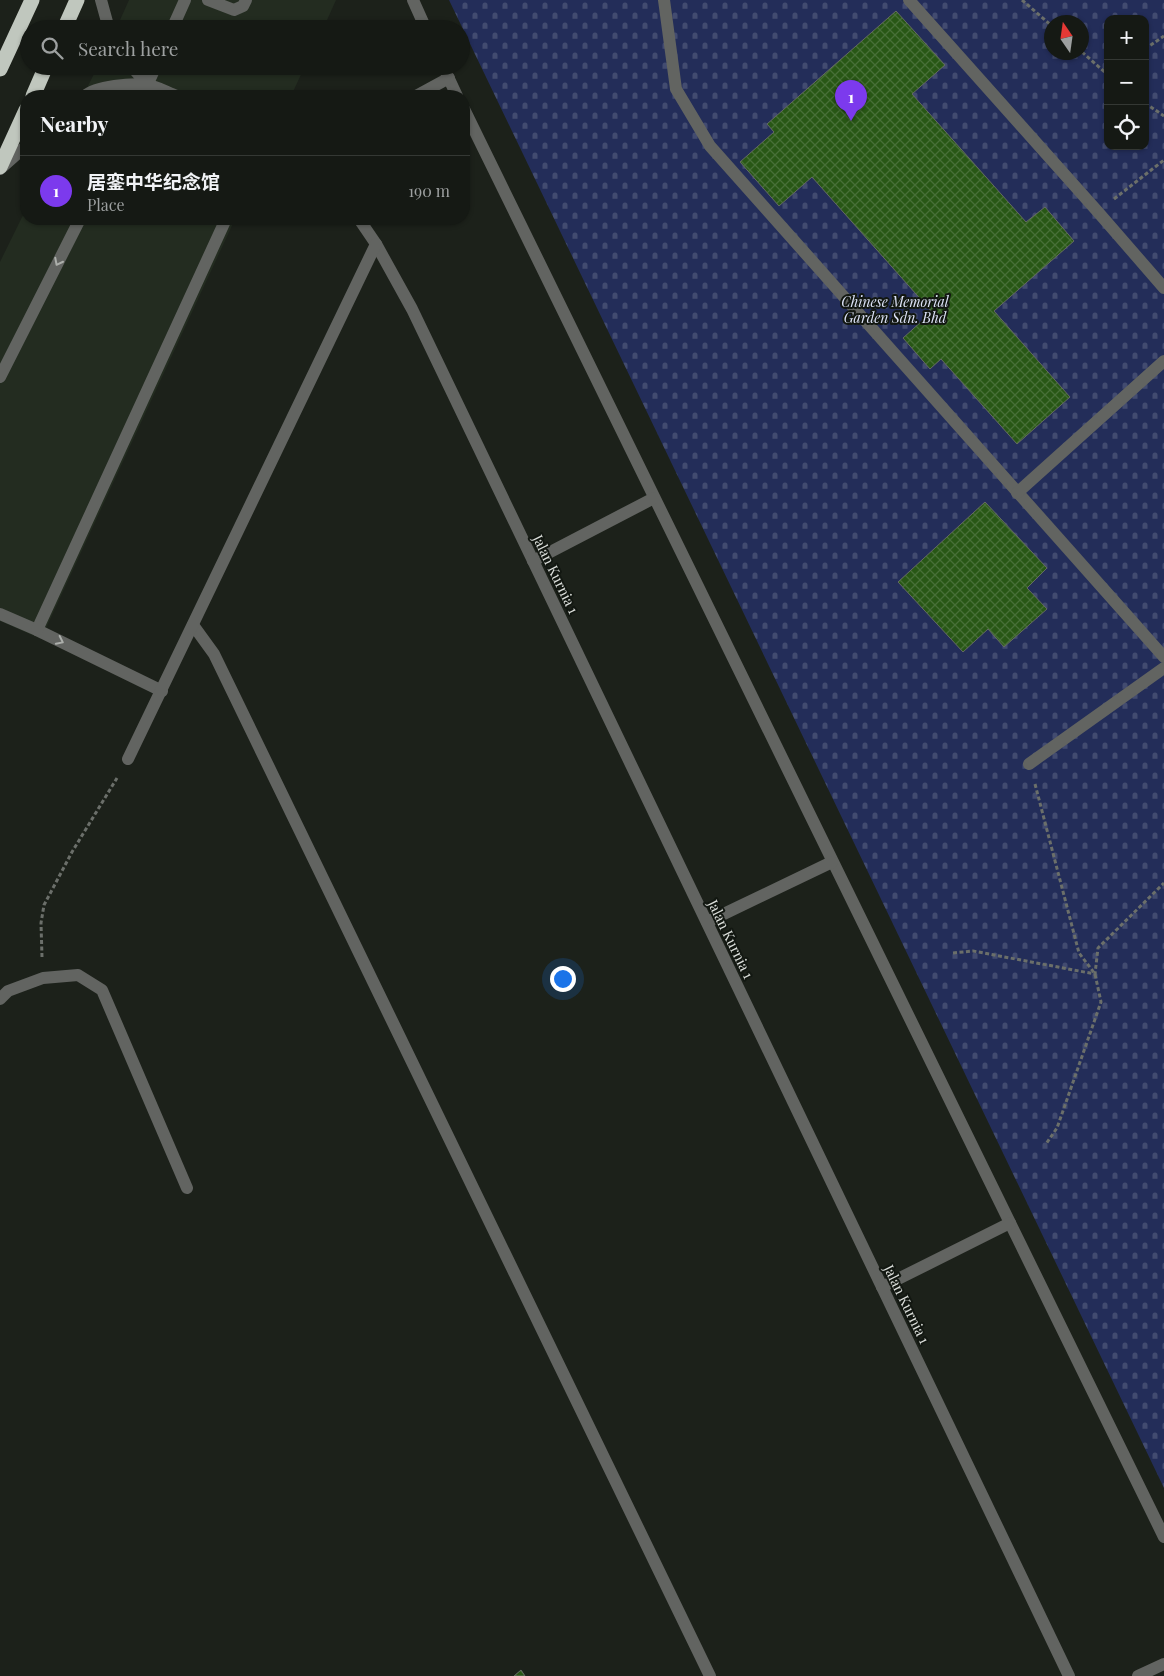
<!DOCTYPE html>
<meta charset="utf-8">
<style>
body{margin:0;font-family:"Playfair Display","Noto Sans SC",serif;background:#1e221d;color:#f1f3f6}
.controls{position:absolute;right:15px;top:15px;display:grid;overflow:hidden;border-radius:10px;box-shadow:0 1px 4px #0004}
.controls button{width:45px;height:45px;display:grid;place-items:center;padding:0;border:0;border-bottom:1px solid #343834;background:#151914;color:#f1f3f6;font:25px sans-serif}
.compass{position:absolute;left:1044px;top:15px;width:45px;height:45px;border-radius:50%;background:#151914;box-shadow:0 1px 4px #0004;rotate:347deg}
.you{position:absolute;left:562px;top:978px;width:18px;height:18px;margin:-12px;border:4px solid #fff;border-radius:50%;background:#1a73e8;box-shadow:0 0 0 8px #1a73e833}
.badge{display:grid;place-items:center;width:32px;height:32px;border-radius:50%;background:#7c3aed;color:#fff;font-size:16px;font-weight:700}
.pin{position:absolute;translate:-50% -41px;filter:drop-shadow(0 1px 2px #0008)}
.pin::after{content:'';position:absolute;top:26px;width:18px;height:15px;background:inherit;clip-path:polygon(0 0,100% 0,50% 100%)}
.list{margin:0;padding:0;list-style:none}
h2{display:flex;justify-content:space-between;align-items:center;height:65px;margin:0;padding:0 20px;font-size:21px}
h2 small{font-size:16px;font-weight:400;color:#9da0a0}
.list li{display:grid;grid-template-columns:32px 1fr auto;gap:15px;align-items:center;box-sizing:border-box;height:70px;padding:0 20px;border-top:1px solid #343834}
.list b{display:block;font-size:19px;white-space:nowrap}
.list p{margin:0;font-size:16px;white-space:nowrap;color:#9da0a0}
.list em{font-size:16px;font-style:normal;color:#9da0a0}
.icon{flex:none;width:28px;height:28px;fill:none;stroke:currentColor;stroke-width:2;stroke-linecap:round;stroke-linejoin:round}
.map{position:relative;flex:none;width:1164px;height:1676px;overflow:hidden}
.search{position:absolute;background:#151914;box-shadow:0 1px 4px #0004;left:20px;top:20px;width:450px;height:55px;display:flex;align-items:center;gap:12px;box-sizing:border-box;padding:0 18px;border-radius:28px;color:#9da0a0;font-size:19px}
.panel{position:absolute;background:#151914;box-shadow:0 1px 4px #0004;left:20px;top:90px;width:450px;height:135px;border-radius:20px}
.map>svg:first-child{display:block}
.built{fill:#232c20}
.cemetery{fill:url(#cemetery-stones);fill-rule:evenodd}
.building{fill:url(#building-cross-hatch);stroke:#646a62}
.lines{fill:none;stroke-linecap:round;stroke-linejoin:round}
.path{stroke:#6b6f6a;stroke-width:3;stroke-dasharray:4 2.5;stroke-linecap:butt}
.lane{stroke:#626461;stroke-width:12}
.street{stroke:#626461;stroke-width:12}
.highway{stroke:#c0c7be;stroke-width:15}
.oneway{stroke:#acafab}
.labels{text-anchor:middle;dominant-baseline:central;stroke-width:4;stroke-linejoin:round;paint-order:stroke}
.park-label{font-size:14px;font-style:italic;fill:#dde3f7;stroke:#121711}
.street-label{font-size:14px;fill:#dee1dd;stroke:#121711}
</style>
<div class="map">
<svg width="1164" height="1676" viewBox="0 0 1164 1676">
<defs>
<pattern id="cemetery-stones" width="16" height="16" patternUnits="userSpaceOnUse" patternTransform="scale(1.25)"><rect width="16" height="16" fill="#232d59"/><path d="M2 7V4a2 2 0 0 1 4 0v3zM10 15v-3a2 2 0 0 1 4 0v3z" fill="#424b70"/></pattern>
<pattern id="building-cross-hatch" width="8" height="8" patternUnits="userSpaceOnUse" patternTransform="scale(1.25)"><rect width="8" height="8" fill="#285715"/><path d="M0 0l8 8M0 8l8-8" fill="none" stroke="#476f37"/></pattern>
</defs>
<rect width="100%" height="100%" fill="#1c211a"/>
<g class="built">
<path d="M129,0H336L323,29H116Z"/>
<path d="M98,66H305L291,96H83Z"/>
<path d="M26,209V219H235L41,639L0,621V262Z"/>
</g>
<path class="cemetery" d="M449,0H1164V1488ZM1108,19H1145V146H1108ZM1052,22H1082V52H1052Z"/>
<g class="building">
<path d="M896,11L945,65L912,94L1026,222L1045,207L1074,241L994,311L1070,397L1017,444L941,359L930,369L903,338L932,312L812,177L779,206L740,162L774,132L767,124Z"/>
<path d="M985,502L1047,568L1027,588L1047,609L1004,647L988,629L963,652L898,582Z"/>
<path d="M521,1670L525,1676H514Z"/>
</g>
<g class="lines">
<g class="path">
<path d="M1022,0L1052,26"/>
<path d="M1145,49L1164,36"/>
<path d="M1082,52L1108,75"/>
<path d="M1145,103L1164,116"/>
<path d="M1114,199L1164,160"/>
<path d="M1035,784L1079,953L1095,974L1101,1002L1057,1128L1046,1144"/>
<path d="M953,953L973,951L1095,974L1098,948L1164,883"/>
<path d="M42,957L41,923L44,905L72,852L117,778"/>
</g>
<g class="lane">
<path d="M208,0L234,10L243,6L246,0"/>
<path d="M413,0L426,29"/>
<path d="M664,0L676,89L710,146L1164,657"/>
<path d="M909,0L1098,212L1164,288"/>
<path d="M172,29L185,0"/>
<path d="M443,66L457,96"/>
<path d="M142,96L156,66"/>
<path d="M416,96L449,78"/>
<path d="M464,109L1164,1537"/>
<path d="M0,377L80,219"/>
<path d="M1017,493L1164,361"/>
<path d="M533,561L654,498"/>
<path d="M0,614L37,630L162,691"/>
<path d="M37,630L226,219"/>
<path d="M1029,764L1164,668"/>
<path d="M707,922L832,862"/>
<path d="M882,1287L1010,1223"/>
</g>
<g class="street">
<path d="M101,0L109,29"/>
<path d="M131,66L148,85"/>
<path d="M85,96C96,86 132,83 147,85C157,86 168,93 177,96"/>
<path d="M0,169L26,146"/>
<path d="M359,219L376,244L412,309L1069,1676"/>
<path d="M193,625L214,654L710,1676"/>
<path d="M128,759L376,244"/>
<path d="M0,999L8,991L43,978L78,975L102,990L187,1188"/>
<path d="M1138,1676L1164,1664"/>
</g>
<g class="highway">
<path d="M64,29L77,0"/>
<path d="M0,69L32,0"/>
<path d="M33,96L46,66"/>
<path d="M0,167L26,110"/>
</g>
</g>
<defs><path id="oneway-chevron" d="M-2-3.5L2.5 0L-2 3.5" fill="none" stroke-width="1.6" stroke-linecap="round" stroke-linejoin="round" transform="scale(1.25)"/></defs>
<g class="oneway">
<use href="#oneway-chevron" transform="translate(58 262) rotate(117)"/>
<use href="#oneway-chevron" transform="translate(60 641) rotate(26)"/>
</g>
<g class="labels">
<g class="park-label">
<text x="895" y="301">Chinese Memorial<tspan x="895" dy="16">Garden Sdn. Bhd</tspan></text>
</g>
<g class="street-label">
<text transform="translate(556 574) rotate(64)">Jalan Kurnia 1</text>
<text transform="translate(731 939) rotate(64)">Jalan Kurnia 1</text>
<text transform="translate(907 1304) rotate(64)">Jalan Kurnia 1</text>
</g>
</g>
</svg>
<div class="controls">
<button>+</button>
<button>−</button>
<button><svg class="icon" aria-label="locate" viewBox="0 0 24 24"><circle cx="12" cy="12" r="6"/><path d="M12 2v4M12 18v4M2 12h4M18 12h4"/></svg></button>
</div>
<svg class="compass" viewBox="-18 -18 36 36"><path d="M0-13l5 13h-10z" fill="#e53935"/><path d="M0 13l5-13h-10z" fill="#9da0a0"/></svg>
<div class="you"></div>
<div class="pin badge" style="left:851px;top:121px">1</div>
<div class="search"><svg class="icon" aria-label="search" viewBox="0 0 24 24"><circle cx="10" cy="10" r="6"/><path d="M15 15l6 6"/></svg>Search here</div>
<section class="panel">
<h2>Nearby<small></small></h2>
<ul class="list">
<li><span class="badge">1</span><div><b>居銮中华纪念馆</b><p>Place</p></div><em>190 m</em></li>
</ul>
</section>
</div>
